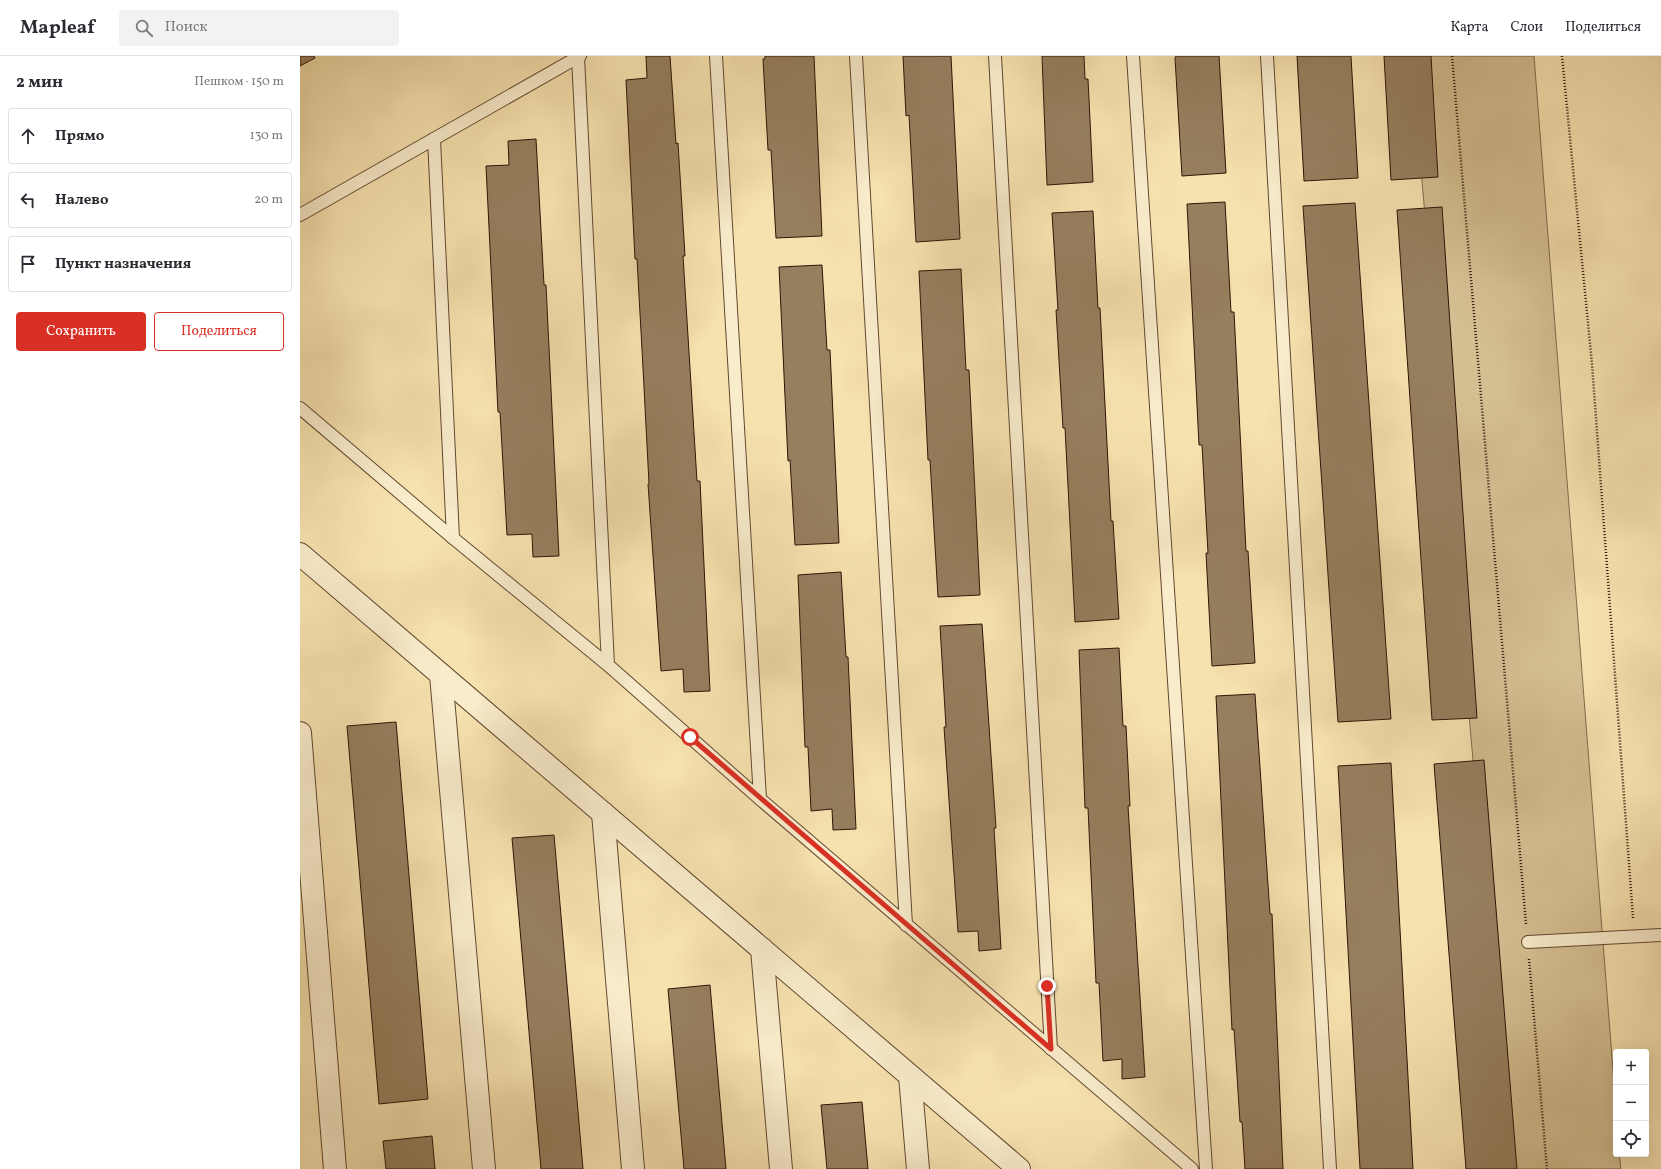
<!DOCTYPE html>
<html lang="ru">
<meta charset="utf-8">
<style>
body{margin:0;font-family:Vollkorn,serif;background:#f2f2f3;color:#2b2b33}
.controls{position:absolute;right:12px;bottom:12px;display:grid;overflow:hidden;border-radius:4px;box-shadow:0 4px 16px #0002}
.controls button{width:36px;height:36px;display:grid;place-items:center;padding:0;border:0;border-bottom:1px solid #e1e1e2;background:#fff;color:#2b2b33;font:20px sans-serif}
.stop{position:absolute;width:12px;height:12px;margin:-9px;border:3px solid #d93025;border-radius:50%;background:#fff}
.stop.end{background:#d93025;border-color:#fff;box-shadow:0 1px 4px #0008}
.list{margin:0;padding:0;list-style:none}
h2{display:flex;justify-content:space-between;align-items:center;height:52px;margin:0;padding:0 16px;font-size:17px}
h2 small{font-size:13px;font-weight:400;color:#7c7c81}
.list li{display:grid;grid-template-columns:26px 1fr auto;gap:12px;align-items:center;box-sizing:border-box;height:56px;margin:0 8px 8px;padding:0 8px;border:1px solid #e1e1e2;border-radius:4px}
.list b{display:block;font-size:15px;white-space:nowrap}
.list em{font-size:13px;font-style:normal;color:#7c7c81}
.actions{display:flex;gap:8px;padding:12px 16px}
.actions a{flex:1;padding:9px 0;border:1px solid #d93025;border-radius:4px;text-align:center;font-size:14px;color:#d93025}
.actions .main{background:#d93025;color:#fff}
.icon{flex:none;width:22px;height:22px;fill:none;stroke:currentColor;stroke-width:2;stroke-linecap:round;stroke-linejoin:round}
.map{position:relative;flex:none;width:1361px;height:1113px;overflow:hidden}
header{display:flex;align-items:center;gap:24px;box-sizing:border-box;height:56px;padding:0 20px;background:#fff;border-bottom:1px solid #e1e1e2}
header strong{font-size:19px}
nav{display:flex;gap:22px;margin-inline-start:auto;font-size:14px}
.search{width:280px;height:36px;background:#f2f2f3;display:flex;align-items:center;gap:10px;box-sizing:border-box;padding:0 14px;border-radius:4px;color:#7c7c81;font-size:15px}
main{display:flex}
aside{flex:1;background:#fff}
.map>svg:first-child{display:block}
.green{fill:#d4bf92;stroke:#826a4c}
.building{fill:#967f5e;stroke:#2f1406}
.lines{fill:none;stroke-linecap:round;stroke-linejoin:round}
.lane-casing{stroke:#614830;stroke-width:14}
.street-casing{stroke:#614830;stroke-width:24}
.path{stroke:#2f1406;stroke-width:2.5;stroke-dasharray:1 2;stroke-linecap:butt}
.lane{stroke:#f9eccb;stroke-width:12}
.street{stroke:#f9eccb;stroke-width:22}
.route{stroke:#d93025;stroke-width:5}
</style>
<header>
<strong>Mapleaf</strong>
<div class="search"><svg class="icon" aria-label="search" viewBox="0 0 24 24"><circle cx="10" cy="10" r="6"/><path d="M15 15l6 6"/></svg>Поиск</div>
<nav><a>Карта</a><a>Слои</a><a>Поделиться</a></nav>
</header>
<main>
<aside>
<h2>2 мин<small>Пешком · 150 m</small></h2>
<ul class="list">
<li><svg class="icon" aria-label="ahead" viewBox="0 0 24 24"><path d="M12 20V5M6 11l6-6 6 6"/></svg><div><b>Прямо</b></div><em>130 m</em></li>
<li><svg class="icon" aria-label="left" viewBox="0 0 24 24"><path d="M17 20v-9H6M10 6l-5 5 5 5"/></svg><div><b>Налево</b></div><em>20 m</em></li>
<li><svg class="icon" aria-label="arrive" viewBox="0 0 24 24"><path d="M6 21V4h12l-3 4 3 4H6"/></svg><div><b>Пункт назначения</b></div></li>
</ul>
<div class="actions"><a class="main">Сохранить</a><a>Поделиться</a></div>
</aside>
<div class="map">
<svg width="1361" height="1113" viewBox="0 0 1361 1113">
<rect width="100%" height="100%" fill="#f6e2af"/>
<filter id="stains"><feTurbulence type="fractalNoise" baseFrequency=".005" numOctaves="4"/><feColorMatrix values="0 0 0 0 .2 0 0 0 0 .09 0 0 0 0 .02 0 0 0 .5 -.17"/></filter>
<radialGradient id="worn" r=".72"><stop offset=".6" stop-color="#630" stop-opacity="0"/><stop offset="1" stop-color="#630" stop-opacity=".3"/></radialGradient>
<path class="green" d="M1111,0H1234L1316,1053V1098H1319L1321,1113H1209Z"/>
<g class="building">
<path d="M0,0H14L15,2L0,10Z"/>
<path d="M346,0H370L376,88L378,87L385,200H383L397,425H400L410,635L384,636L383,613L361,615L348,428H349L343,312L337,203H335L326,24L347,22Z"/>
<path d="M465,0H514L522,180L476,182L471,94H468L463,3H465Z"/>
<path d="M603,0H651L660,183L616,186L609,59L606,60Z"/>
<path d="M742,0H784L785,23H788L793,126L747,129Z"/>
<path d="M876,0H919L926,117L882,120L875,2Z"/>
<path d="M997,0H1051L1058,122L1004,125Z"/>
<path d="M1084,0H1131L1138,121L1091,124Z"/>
<path d="M236,83L244,229H246L259,500L233,501L232,478L207,479L200,356H198L186,110L209,109L208,85Z"/>
<path d="M925,146L931,256H934L946,495H948L955,607L912,610L906,497H908L902,389H899L887,148Z"/>
<path d="M1055,147L1091,663L1038,666L1003,150Z"/>
<path d="M1142,151L1177,662L1132,664L1097,154Z"/>
<path d="M793,155L798,252H800L811,465H813L819,563L775,566L765,372H763L756,254H758L752,157Z"/>
<path d="M522,209L527,294H530L539,487L495,489L490,404L488,405L479,211Z"/>
<path d="M661,213L666,314H669L680,539L638,541L630,404H628L619,215Z"/>
<path d="M541,516L546,601H548L556,773L533,774L532,753L511,755L508,691H505L498,519Z"/>
<path d="M682,568L696,772H694L701,893L679,895L678,875L658,876L644,671H646L640,570Z"/>
<path d="M819,592L823,670H826L830,750H828L845,1021L822,1023V1003L803,1005L799,927H796L788,752H785L779,594Z"/>
<path d="M955,638L970,858H972L983,1113H945L942,1066H940L934,973L932,974L916,640Z"/>
<path d="M96,666L128,1043L79,1048L47,670Z"/>
<path d="M1184,704L1217,1113H1166L1134,708Z"/>
<path d="M1091,707L1113,1113H1060L1038,710Z"/>
<path d="M254,779L283,1113H241L212,782Z"/>
<path d="M410,929L426,1113H384L368,933Z"/>
<path d="M562,1046L568,1113H527L521,1049Z"/>
<path d="M132,1080L135,1113H86L83,1085Z"/>
</g>
<g class="lines">
<defs>
<g id="lane">
<path d="M416,0L460,743"/>
<path d="M556,0L606,869"/>
<path d="M695,0L751,993"/>
<path d="M833,0L906,1113"/>
<path d="M967,0L1030,1113"/>
<path d="M278,1L308,609"/>
<path d="M134,83L153,482"/>
<path d="M0,159L280,0"/>
<path d="M0,352L153,482L308,609L460,743L892,1113"/>
<path d="M1228,886L1361,879"/>
</g>
<g id="street">
<path d="M0,498L719,1113"/>
<path d="M141,619L184,1113"/>
<path d="M0,677L35,1113"/>
<path d="M303,757L333,1113"/>
<path d="M462,893L481,1113"/>
<path d="M610,1020L618,1113"/>
</g>
</defs>
<use href="#lane" class="lane-casing"/>
<use href="#street" class="street-casing"/>
<g class="path">
<path d="M1152,0L1226,868"/>
<path d="M1262,0L1292,308L1333,862"/>
<path d="M1229,903L1247,1113"/>
</g>
<use href="#lane" class="lane"/>
<use href="#street" class="street"/>
</g>
<g class="lines">
<path class="route" d="M390,681L751,993L747,930"/>
</g>
<rect width="100%" height="100%" filter="url(#stains)"/>
<rect width="100%" height="100%" fill="url(#worn)"/>
</svg>
<div class="controls">
<button>+</button>
<button>−</button>
<button><svg class="icon" aria-label="locate" viewBox="0 0 24 24"><circle cx="12" cy="12" r="6"/><path d="M12 2v4M12 18v4M2 12h4M18 12h4"/></svg></button>
</div>
<div class="stop" style="left:390px;top:681px"></div>
<div class="stop end" style="left:747px;top:930px"></div>
</div>
</main>
